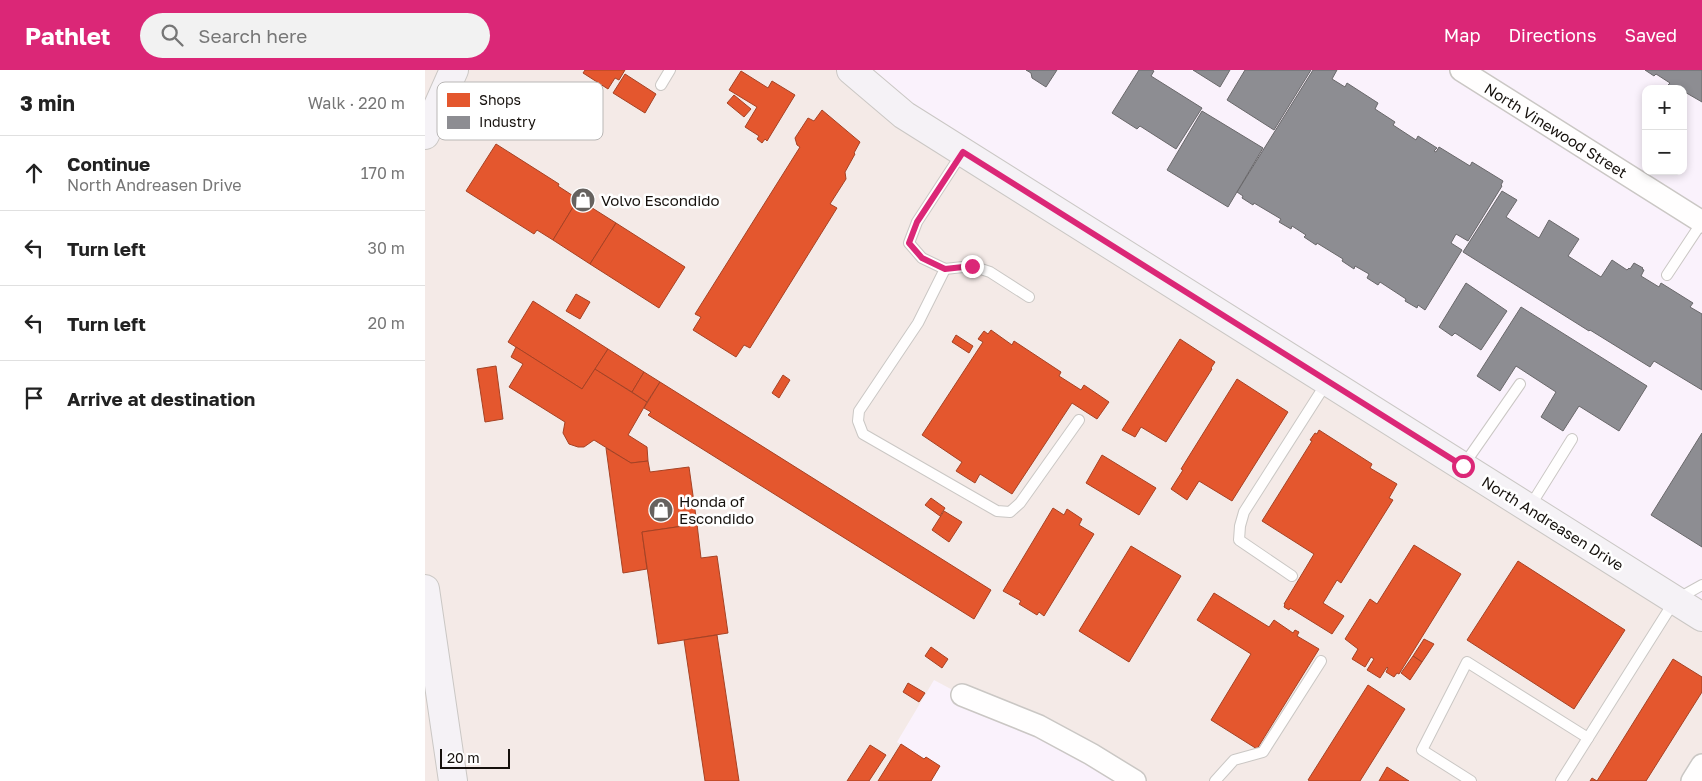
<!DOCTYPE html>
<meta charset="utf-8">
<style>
body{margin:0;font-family:"Golos Text",sans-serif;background:#f2f2f2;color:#222}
.controls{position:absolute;right:15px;top:15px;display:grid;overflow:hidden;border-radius:10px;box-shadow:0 2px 8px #0003}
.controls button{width:45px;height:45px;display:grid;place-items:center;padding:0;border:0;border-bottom:1px solid #e0e0e0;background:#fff;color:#222;font:25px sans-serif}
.scale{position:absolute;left:15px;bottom:12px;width:70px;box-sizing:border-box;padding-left:5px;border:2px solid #15100c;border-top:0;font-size:14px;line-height:18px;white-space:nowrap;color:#15100c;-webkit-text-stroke:4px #fff;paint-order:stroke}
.stop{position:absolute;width:15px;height:15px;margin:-11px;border:4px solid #db2777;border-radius:50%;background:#fff}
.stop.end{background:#db2777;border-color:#fff;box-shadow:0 1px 5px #0008}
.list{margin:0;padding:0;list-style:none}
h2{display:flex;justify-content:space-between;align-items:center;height:65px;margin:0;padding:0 20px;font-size:21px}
h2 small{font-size:16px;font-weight:400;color:#767676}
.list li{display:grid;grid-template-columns:32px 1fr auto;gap:15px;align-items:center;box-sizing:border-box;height:75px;padding:0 20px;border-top:1px solid #e0e0e0}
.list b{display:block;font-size:19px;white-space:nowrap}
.list p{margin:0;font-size:16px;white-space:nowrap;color:#767676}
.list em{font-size:16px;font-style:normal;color:#767676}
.icon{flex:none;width:28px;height:28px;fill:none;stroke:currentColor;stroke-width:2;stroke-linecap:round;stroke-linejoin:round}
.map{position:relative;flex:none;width:1277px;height:711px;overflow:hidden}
header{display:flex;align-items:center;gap:30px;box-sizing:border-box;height:70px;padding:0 25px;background:#db2777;color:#fff}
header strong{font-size:24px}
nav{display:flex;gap:28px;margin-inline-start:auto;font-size:18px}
.search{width:350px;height:45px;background:#f2f2f2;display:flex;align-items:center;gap:12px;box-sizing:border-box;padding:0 18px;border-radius:28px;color:#767676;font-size:19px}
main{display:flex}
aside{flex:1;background:#fff}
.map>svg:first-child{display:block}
.commercial{fill:#f4eae7}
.industrial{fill:#faf2fc;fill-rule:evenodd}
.shops{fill:#e4572e;stroke:#a64224}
.industry{fill:#8d8d92;stroke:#69686a}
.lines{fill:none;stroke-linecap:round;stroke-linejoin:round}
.lane-casing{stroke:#cac7c4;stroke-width:12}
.street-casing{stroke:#cac7c4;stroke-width:24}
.secondary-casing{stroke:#cac7c4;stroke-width:30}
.lane{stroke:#fffefe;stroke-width:10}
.street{stroke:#fffefe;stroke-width:21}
.secondary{stroke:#f5f2f6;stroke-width:28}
.route{stroke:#db2777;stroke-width:6}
.labels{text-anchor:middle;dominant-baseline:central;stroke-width:5;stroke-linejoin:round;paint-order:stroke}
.street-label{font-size:15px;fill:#15100c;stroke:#fff}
.poi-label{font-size:15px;fill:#15100c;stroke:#fff;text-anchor:start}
.key{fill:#fff;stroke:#b9b7b6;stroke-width:1}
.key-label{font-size:14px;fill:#15100c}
</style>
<header>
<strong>Pathlet</strong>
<div class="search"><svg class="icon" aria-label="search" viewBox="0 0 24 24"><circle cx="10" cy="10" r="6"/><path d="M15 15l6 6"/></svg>Search here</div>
<nav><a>Map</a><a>Directions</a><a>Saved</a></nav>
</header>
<main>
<aside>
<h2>3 min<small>Walk · 220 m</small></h2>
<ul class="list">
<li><svg class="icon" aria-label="ahead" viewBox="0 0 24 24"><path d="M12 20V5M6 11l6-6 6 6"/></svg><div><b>Continue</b><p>North Andreasen Drive</p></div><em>170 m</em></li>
<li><svg class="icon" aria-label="left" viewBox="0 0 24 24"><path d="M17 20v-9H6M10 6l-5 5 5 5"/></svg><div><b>Turn left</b></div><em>30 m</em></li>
<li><svg class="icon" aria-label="left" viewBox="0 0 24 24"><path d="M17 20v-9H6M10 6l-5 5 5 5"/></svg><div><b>Turn left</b></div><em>20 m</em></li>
<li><svg class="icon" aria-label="arrive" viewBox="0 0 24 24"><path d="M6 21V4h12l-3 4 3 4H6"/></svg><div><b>Arrive at destination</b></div></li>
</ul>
</aside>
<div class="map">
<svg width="1277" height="711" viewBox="0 0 1277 711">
<rect width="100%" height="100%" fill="#fcfaf9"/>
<path class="commercial" d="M0,0H426L1277,547V695L1267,711H710L472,672L477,675L455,711H0Z"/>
<g class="industrial">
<path d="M426,0H1277V547ZM1221,19H1258V101H1221Z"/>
<path d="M509,610L537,625L710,711H455L477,675L472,672Z"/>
</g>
<g class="shops">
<path d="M160,0H200L194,10L190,8L183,19L158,3Z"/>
<path d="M316,1L343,18L347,11L370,25L342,71L340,69L337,73L332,69L334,66L320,57L332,37L304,20Z"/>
<path d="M200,4L231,24L220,43L188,23Z"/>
<path d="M309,25L326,39L319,47L302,33Z"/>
<path d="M397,40L435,72L429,83L430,84L420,102L421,109L405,134L412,138L325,278L319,275L311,287L268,260L276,247L270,244L375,77L372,75L370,68L383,48L389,51Z"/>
<path d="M71,74L134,114L133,116L153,129L128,170L112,160L109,164L41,121Z"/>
<path d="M153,129L191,153L165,194L128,170Z"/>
<path d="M191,153L260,197L234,238L165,194Z"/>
<path d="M151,224L165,232L155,249L141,241Z"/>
<path d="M108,231L183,279L157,319L83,272Z"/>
<path d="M566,260L587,275L589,271L636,302L634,306L656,320L659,315L684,332L672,349L647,333L587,424L555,404L550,413L531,401L537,392L497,365L558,272L553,269L559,261L563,264Z"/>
<path d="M531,265L548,276L544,283L527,272Z"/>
<path d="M755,269L790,292L786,298L787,299L741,372L716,357L710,367L697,360Z"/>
<path d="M91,277L157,319L170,299L222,332L203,365L222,377L223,391L206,393L169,370L159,377H153L144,374L138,363L140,352L84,317L98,294L86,287Z"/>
<path d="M183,279L219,302L207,322L170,299Z"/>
<path d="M71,296L78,349L60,352L52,299Z"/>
<path d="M219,302L235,312L222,332L207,322Z"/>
<path d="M358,305L365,310L354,328L347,323Z"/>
<path d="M812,309L863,342L807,431L774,411L762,430L746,419L758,400L756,399Z"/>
<path d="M235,312L566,520L549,549L223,345L226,342L219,338Z"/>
<path d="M894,360L947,394L945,398L972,414L964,428L968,430L916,513L912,510L898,533L919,546L907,564L865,538L864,540L859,537L860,534H859L889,484L837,451L887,371L885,370L890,363L892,364Z"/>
<path d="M181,378L206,393L223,391L225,402L264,397L272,454L217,462L222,499L198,503Z"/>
<path d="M677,385L731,418L714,445L661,413Z"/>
<path d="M506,428L520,438L515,446L500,435Z"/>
<path d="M628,438L639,445L642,439L657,449L654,455L669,464L619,546L614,542L612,545L594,534L596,531L578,521Z"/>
<path d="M519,441L537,452L524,472L507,460Z"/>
<path d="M272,454L276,488L292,486L303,563L233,574L217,462Z"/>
<path d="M989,475L1036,504L974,604L972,603L969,607L961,602L963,598L962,597L955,608L942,600L949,589L946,587L940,597L927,589L933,579L920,569L945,529L952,534Z"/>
<path d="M706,476L756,506L704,592L654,561Z"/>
<path d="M1093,491L1200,560L1149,639L1042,570Z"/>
<path d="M789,523L844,557L849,550L868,563L870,560L874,562L872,566L894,579L832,679L786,650L826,584L772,550Z"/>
<path d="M292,565L314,711H280L259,570Z"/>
<path d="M999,569L1009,574L997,592L988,586Z"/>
<path d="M506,577L523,589L517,598L500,586Z"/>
<path d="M988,586L997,592L985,610L976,603Z"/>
<path d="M1248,589L1277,607V622L1221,711H1165L1167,708L1172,711Z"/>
<path d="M483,613L500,623L494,632L478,622Z"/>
<path d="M943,615L980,639L935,711H885L883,710Z"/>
<path d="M476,674L499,689L501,687L515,696L506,711H453Z"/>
<path d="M445,675L461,685L444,711H422Z"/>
<path d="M962,697L984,711H954Z"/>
</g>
<g class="industry">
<path d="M601,0H632L621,17L607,8L606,3Z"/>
<path d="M714,0H727L729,1L726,6L777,38L751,79L715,56L712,59L687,43Z"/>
<path d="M768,0H805L795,17Z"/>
<path d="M820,0H886L849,60L802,30Z"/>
<path d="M888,0H912L907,9L920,17L922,13L953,33L950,39L970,52L968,55L991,70L993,66L1012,78L1009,81L1011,82L1014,77L1045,96L1047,92L1078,111L1076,115L1077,116L1043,171L1031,164L1026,173L1037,180L1000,240L993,235L992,238L980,231L981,229L955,212L953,215L942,208L944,204L930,196L929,199L917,191L918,189L892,173L891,175L879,167L881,165L867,156L866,159L854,152L856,149L829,133L828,135L817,128L818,126L812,122Z"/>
<path d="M1220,0H1277V32L1258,21V19H1249L1243,15L1245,13L1231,4L1229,6Z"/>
<path d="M777,41L838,78L803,137L742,100Z"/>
<path d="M1077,121L1092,130L1081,147L1114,168L1124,150L1154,169L1143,186L1176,207L1187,190L1202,200L1204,198L1205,199L1209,193L1218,198L1217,199L1219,200L1216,206L1234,217L1236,213L1268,233L1265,237L1277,244V320L1229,291L1225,297L1165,260L1164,261L1038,182Z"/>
<path d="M1041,213L1082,241L1056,280L1030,263L1027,266L1014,257Z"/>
<path d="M1096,237L1222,316L1194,361L1154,336L1138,361L1116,347L1131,322L1091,296L1075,321L1052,306Z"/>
<path d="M1277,363V477L1226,445Z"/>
</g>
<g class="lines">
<defs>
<g id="lane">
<path d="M236,15L245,0"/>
<path d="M537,83L492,152L484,173L497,188L520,199L547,196L565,202L604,227"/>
<path d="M520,199L493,253L434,341L433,351L438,364L572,441L585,442L595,433L654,350"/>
<path d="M1242,205L1277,152"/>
<path d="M1038,396L1095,314"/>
<path d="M1104,438L1147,369"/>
<path d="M867,506L814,470L815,456L819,442L902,312"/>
<path d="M790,711L809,690L838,682L896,591"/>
<path d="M1046,711L997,680L1042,592L1163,668L1250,530L1277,515"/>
<path d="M1136,711L1163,668"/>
</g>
<g id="street">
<path d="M1036,0L1277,152"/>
<path d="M537,625L614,656L666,684L710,711"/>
<path d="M1267,711L1277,695"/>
</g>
<g id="secondary">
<path d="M426,0L479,45L1277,547"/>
<path d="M0,65L29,0"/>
<path d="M0,519L28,711"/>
</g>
</defs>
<use href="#lane" class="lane-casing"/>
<use href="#street" class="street-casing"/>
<use href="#secondary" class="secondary-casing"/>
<use href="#lane" class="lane"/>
<use href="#street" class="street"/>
<use href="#secondary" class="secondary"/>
</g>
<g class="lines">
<path class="route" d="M547,196L520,199L497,188L484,173L492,152L538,82L1038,396"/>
</g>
<defs>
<symbol id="shop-disc" viewBox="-11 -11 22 22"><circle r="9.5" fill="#66625f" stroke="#fff"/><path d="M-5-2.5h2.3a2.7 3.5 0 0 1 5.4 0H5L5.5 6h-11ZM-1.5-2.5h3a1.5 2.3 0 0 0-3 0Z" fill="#fff"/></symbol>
</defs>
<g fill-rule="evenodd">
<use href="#shop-disc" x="144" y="116" width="28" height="28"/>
<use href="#shop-disc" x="222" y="426" width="28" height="28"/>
</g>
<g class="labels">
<g class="street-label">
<text transform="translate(1131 60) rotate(32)">North Vinewood Street</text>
<text transform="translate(1128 453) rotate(32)">North Andreasen Drive</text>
</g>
<g class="poi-label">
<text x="176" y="130">Volvo Escondido</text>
<text x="254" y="431">Honda of<tspan x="254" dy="17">Escondido</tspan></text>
</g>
</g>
<rect x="12" y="12" width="166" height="58" rx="8" class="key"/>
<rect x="22" y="23" width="23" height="14" fill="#e4572e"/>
<rect x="22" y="46" width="23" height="13" fill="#8d8d92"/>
<g class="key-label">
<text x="54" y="35">Shops</text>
<text x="54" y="57">Industry</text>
</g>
</svg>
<div class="controls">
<button>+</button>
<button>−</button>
</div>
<div class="scale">20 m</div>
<div class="stop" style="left:1038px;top:396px"></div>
<div class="stop end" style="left:547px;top:196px"></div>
</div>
</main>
